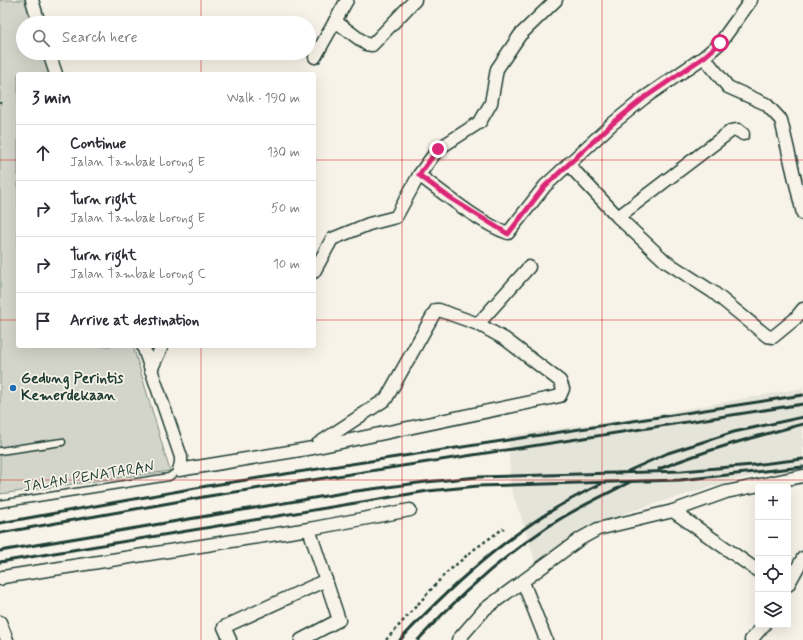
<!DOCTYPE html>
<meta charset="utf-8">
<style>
body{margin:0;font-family:Mynerve,sans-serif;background:#f2f2f3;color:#2b2b33}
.controls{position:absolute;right:12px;bottom:12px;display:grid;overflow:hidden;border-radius:4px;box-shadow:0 4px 16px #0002}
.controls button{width:36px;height:36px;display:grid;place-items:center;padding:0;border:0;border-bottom:1px solid #e1e1e2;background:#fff;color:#2b2b33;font:20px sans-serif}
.stop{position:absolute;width:12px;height:12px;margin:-9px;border:3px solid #db2777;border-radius:50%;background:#fff}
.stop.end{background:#db2777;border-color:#fff;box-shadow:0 1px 4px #0008}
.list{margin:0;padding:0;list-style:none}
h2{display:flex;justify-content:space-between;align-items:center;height:52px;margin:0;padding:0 16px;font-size:17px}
h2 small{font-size:13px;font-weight:400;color:#7c7c81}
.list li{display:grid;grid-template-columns:26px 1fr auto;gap:12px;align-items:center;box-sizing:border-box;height:56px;padding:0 16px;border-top:1px solid #e1e1e2}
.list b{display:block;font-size:15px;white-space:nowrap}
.list p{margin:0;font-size:13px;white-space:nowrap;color:#7c7c81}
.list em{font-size:13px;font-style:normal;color:#7c7c81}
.icon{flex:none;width:22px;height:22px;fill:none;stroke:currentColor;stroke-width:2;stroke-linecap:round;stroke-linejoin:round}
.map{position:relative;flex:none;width:803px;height:640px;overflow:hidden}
.search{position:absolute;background:#fff;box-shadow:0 4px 16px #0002;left:16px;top:16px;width:300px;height:44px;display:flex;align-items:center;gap:10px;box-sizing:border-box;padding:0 14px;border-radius:22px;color:#7c7c81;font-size:15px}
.panel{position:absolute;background:#fff;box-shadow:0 4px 16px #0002;left:16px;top:72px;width:300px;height:276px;border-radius:4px}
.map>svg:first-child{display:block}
.built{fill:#e5e4d9}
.green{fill:#d3d5ca;stroke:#79897f}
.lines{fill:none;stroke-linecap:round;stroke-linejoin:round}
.lane-casing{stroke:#1f3d34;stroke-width:9}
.street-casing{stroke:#1f3d34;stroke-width:15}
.path{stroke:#1f3d34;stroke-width:2.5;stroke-dasharray:3 3;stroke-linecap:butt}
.lane{stroke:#f7f3e8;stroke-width:6}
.street{stroke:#f7f3e8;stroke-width:12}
.rail{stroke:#1f3d34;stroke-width:3}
.route{stroke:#db2777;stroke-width:5}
.grid{fill:none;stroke:#d62828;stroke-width:1;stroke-opacity:0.55}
.poi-dot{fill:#1f6fb2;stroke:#f7f3e8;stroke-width:1.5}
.labels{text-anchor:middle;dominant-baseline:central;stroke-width:3.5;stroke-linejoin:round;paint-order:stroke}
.poi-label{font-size:15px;font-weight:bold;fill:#1f3d34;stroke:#f7f3e8;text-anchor:start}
.street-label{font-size:15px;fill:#1f3d34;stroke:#f7f3e8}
</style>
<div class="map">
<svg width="803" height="640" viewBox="0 0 803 640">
<rect width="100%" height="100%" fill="#f7f3e8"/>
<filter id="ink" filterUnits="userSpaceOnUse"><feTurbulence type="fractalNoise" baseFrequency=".025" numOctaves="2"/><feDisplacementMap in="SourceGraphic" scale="8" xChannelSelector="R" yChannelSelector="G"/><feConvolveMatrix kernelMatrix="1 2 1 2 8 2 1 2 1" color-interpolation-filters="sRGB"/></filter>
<g filter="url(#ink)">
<path class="built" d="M803,388V471L761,474L716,485L625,513L537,568L522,519L511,490L508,436L642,417Z"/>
<path class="green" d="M0,0H31L38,23H23V53H47L53,74H18V346H133L170,471L0,494Z"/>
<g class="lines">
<defs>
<g id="lane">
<path d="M0,451L62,442"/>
<path d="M0,504L169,477L179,470"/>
</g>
<g id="street">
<path d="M32,0L39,23"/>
<path d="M335,21L366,44L372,45L415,0"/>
<path d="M49,53L56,74"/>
<path d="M315,57L347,0"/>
<path d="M704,57L728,87L766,104L781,120L803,214"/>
<path d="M568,164L618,217L665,261L713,292L767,336L773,337L795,319L803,309"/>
<path d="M419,175C443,193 481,224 508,233L545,186L612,124L644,98L704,57L720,43L751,0"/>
<path d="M618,217L731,131L738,130L743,134"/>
<path d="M314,272L332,239L369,224L396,217L419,175L438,149L480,122L491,103L497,69L520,35L556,0"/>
<path d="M143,346L181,457V463L179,470L313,448L560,396L563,389L560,381L505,339L478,324"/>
<path d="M151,370L162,346"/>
<path d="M318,444L386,399L436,310H439L478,324L529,267"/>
<path d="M673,511L758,571"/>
<path d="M0,579L3,577L309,529L410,510"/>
<path d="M523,582L546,640"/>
<path d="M788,585L803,558"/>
<path d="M0,622L7,640"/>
<path d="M230,640L224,627L326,580"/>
<path d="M301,640L339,620L309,529"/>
<path d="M458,640L485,609L580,539L598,529L673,511L726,492L803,476"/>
<path d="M751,640L764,625"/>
</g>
</defs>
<use href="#lane" class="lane-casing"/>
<use href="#street" class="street-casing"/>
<g class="path">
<path d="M0,102V104"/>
<path d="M386,640L444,575L472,551L504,528"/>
</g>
<use href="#lane" class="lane"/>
<use href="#street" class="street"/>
<g class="rail">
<path d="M659,469C706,450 754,437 803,424"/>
<path d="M628,471L668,453L734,432L803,417"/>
<path d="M0,523L207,486L803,395"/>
<path d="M0,533L209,496L803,404"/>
<path d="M0,551L349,492L426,482L478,477L682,471L753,465L803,459"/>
<path d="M0,562L428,491L478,486L680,480L803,467"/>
<path d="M400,640C458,578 523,520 601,484"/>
<path d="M418,640C457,597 501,558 549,526C574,509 603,496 630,482"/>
</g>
</g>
</g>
<g class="lines" filter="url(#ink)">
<path class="route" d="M438,149L419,175L450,198L508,234L545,186L612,124L644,98L704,57L720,43"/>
</g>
<path class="grid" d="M201,0V23M402,0V640M602,0V640M201,53V74M0,160H18M314,160H803M0,320H18M314,320H803M201,346V640M0,480H803"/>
<circle class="poi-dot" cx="13" cy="388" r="4"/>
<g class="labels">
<g class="poi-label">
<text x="21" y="379">Gedung Perintis<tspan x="21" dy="17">Kemerdekaan</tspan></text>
</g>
<g class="street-label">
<text transform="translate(89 477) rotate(-9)">JALAN PENATARAN</text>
</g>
</g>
</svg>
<div class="controls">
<button>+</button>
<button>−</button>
<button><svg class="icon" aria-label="locate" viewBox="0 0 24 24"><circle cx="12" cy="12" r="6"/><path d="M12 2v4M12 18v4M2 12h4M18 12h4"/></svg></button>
<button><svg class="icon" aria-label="layers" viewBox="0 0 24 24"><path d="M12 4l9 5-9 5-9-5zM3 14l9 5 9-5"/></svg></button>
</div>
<div class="stop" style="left:720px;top:43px"></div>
<div class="stop end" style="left:438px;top:149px"></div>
<div class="search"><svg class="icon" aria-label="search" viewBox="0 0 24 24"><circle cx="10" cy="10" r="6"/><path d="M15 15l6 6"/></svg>Search here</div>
<section class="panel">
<h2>3 min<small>Walk · 190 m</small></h2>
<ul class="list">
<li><svg class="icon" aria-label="ahead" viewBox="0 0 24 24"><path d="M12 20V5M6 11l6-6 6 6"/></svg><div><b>Continue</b><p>Jalan Tambak Lorong E</p></div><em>130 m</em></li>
<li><svg class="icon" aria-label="right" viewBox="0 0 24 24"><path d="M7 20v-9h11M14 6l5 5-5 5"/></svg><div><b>Turn right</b><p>Jalan Tambak Lorong E</p></div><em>50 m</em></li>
<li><svg class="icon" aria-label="right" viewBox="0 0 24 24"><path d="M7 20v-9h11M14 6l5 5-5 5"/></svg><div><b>Turn right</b><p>Jalan Tambak Lorong C</p></div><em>10 m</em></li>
<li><svg class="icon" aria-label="arrive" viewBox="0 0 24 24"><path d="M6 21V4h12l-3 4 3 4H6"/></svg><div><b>Arrive at destination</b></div></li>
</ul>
</section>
</div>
